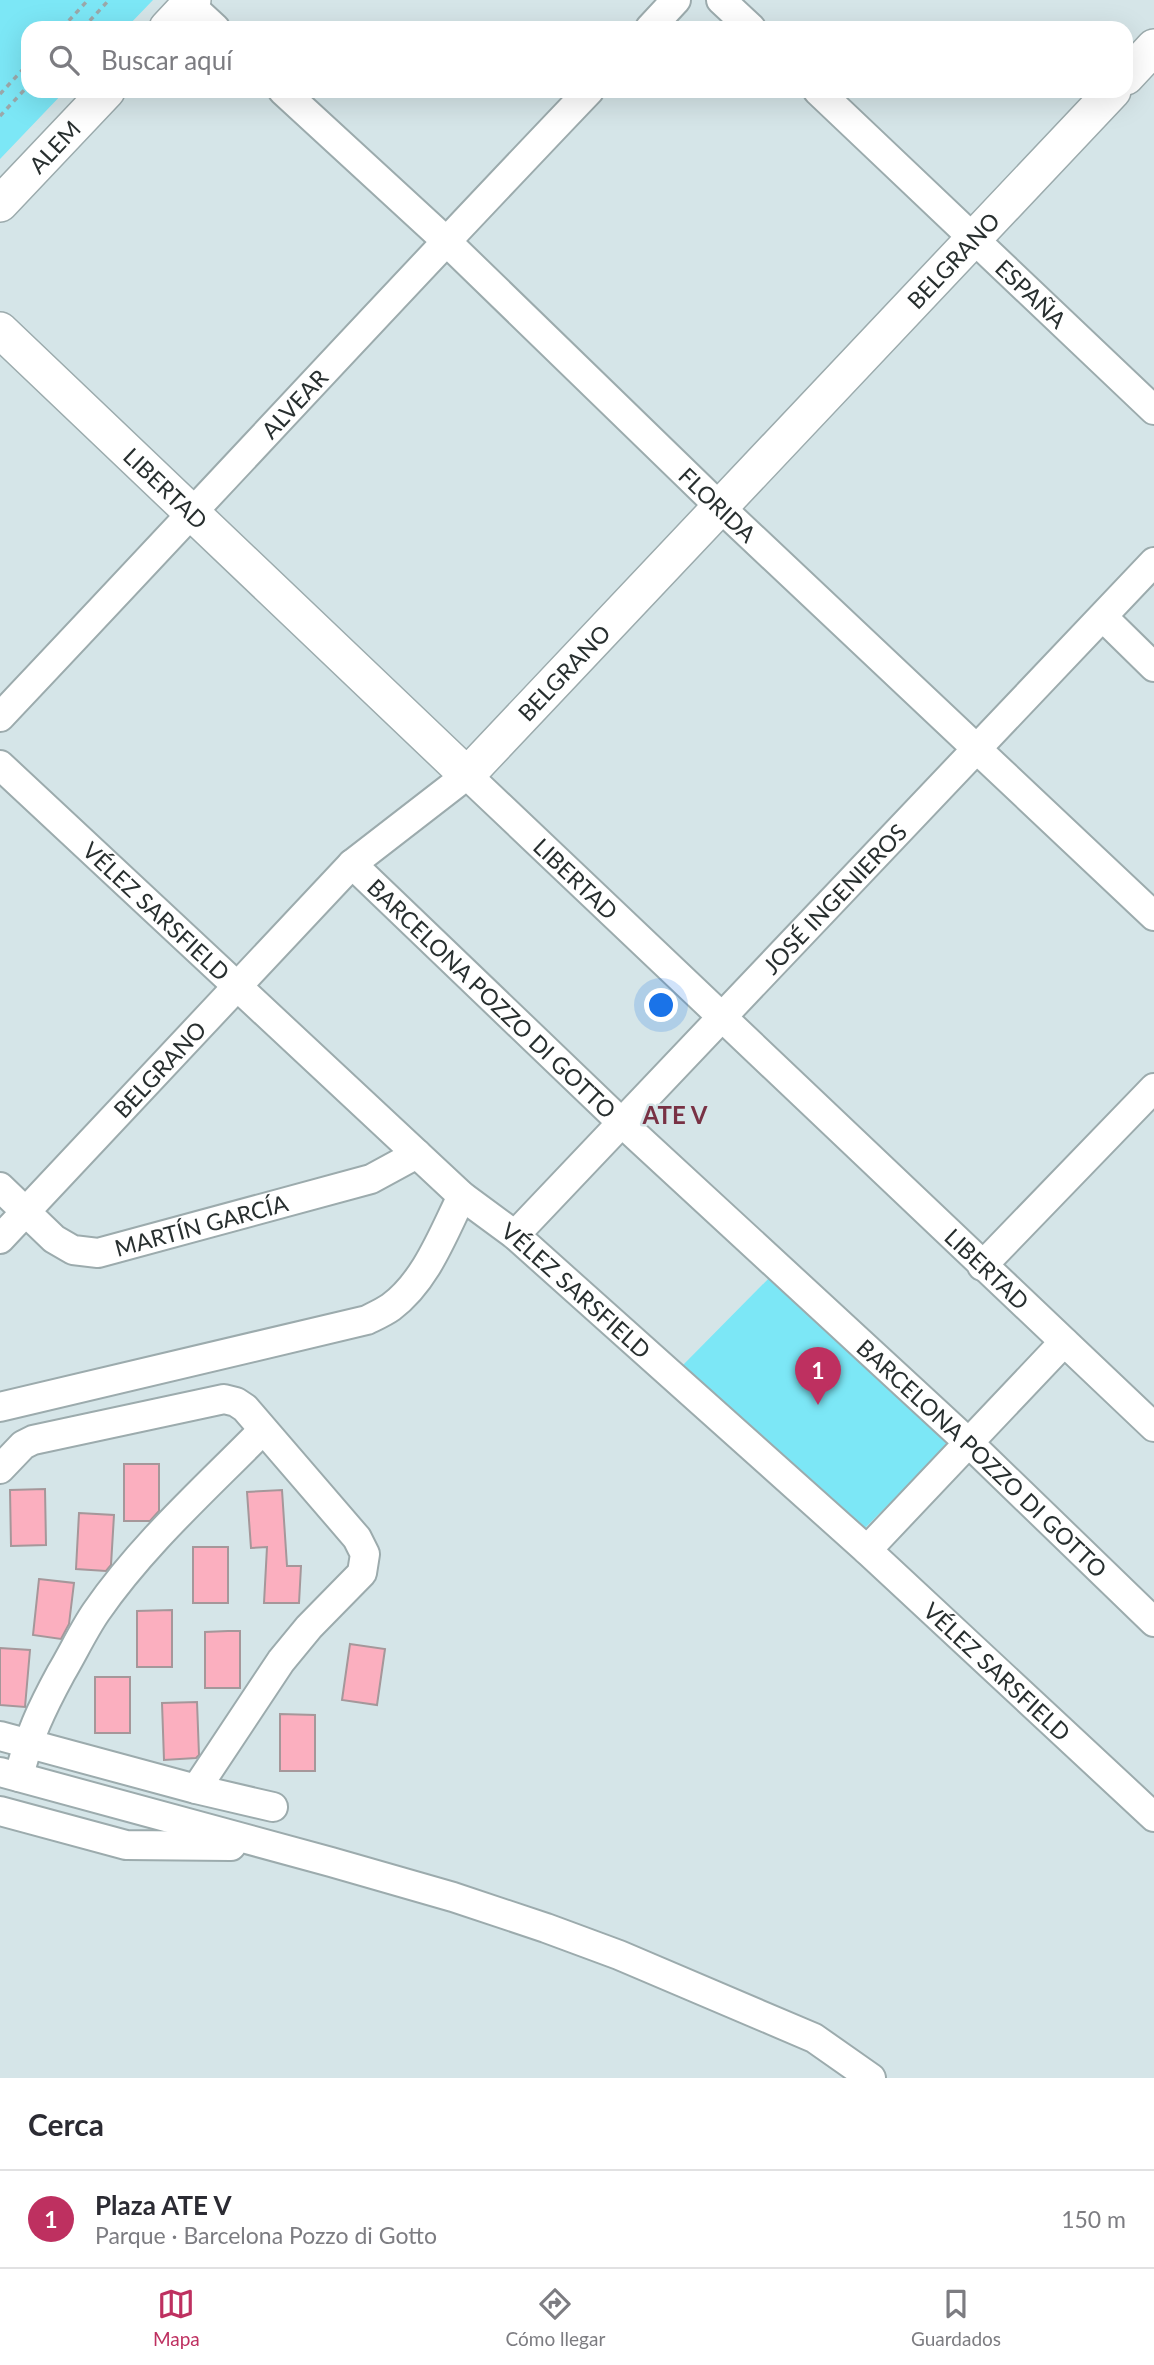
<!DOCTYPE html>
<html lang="es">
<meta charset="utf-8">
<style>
body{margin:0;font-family:Lato,sans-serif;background:#f7f7f7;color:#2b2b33}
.you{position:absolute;left:662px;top:1006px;width:24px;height:24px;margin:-18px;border:5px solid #fff;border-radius:50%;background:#1a73e8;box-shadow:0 0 0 10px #1a73e833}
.badge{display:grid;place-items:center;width:46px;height:46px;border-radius:50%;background:#be3060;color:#fff;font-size:23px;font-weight:700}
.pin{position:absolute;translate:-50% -58px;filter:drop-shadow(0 2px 4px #0008)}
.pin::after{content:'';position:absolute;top:37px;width:24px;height:21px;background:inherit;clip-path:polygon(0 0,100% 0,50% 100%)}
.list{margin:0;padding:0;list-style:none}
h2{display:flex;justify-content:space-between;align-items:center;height:91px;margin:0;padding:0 28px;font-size:30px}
h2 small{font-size:23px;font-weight:400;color:#7c7c81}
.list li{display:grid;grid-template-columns:46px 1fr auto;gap:21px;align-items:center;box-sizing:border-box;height:98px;padding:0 28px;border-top:2px solid #e1e1e2}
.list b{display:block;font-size:26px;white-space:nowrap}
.list p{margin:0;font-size:23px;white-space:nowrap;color:#7c7c81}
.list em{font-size:23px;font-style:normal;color:#7c7c81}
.icon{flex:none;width:38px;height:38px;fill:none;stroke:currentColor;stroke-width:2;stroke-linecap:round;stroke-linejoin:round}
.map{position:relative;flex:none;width:1154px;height:2078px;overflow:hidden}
.search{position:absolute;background:#fff;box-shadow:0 7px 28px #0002;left:21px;right:21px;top:21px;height:77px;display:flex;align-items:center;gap:18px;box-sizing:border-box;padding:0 24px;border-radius:21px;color:#7c7c81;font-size:26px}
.sheet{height:189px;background:#fff}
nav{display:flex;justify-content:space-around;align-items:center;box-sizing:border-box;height:98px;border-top:2px solid #e1e1e2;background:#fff;font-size:19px;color:#7c7c81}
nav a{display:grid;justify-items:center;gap:4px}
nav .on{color:#be3060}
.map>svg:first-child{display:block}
.green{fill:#7ce7f6}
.building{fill:#fbafbf;stroke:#a5979a;stroke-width:2}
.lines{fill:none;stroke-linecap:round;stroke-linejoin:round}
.minor-casing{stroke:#9cabad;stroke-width:32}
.major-casing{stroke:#9cabad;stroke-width:38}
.path{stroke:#9ba8aa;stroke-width:3.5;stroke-dasharray:5 5;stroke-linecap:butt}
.minor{stroke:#fff;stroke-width:28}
.major{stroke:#fff;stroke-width:35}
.labels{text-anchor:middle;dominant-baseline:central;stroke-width:5;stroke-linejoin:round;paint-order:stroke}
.street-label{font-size:23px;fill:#282f2f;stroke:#d5e5e8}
.neighbourhood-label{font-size:24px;font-weight:bold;fill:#783144;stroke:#d5e5e8}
</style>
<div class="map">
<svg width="1154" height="2078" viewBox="0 0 1154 2078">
<rect width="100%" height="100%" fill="#d5e5e8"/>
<g class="green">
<path d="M0,0H153L126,28H28V91H65L0,159Z"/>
<path d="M774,1273L950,1443L865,1528L682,1366Z"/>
</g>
<g class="building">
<path d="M124,1464H159V1511L150,1521H124Z"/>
<path d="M45,1489L46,1545L11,1546L10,1490Z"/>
<path d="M282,1490L287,1566H301L299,1603H264L267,1547L251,1548L247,1492Z"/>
<path d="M79,1513L114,1515L111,1565L106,1571L76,1569Z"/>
<rect x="193" y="1547" width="35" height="56"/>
<path d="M39,1579L74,1583L69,1624L61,1639L33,1635Z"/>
<path d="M172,1610V1667H137V1611Z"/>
<path d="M228,1631H240V1688H205V1632Z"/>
<path d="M350,1644L385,1649L377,1705L342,1700Z"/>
<path d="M0,1648L30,1650L25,1707L0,1705Z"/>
<rect x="95" y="1677" width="35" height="56"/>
<path d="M197,1702L199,1755L196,1758L164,1760L162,1703Z"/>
<path d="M280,1714L315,1715V1771H280Z"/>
</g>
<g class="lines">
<defs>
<g id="minor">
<path d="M721,0L751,28"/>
<path d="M189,4L215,28"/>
<path d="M650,28L676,0"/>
<path id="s1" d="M283,91L445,240L720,507L1154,916"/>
<path id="s2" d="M818,91L1154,410"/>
<path d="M1103,617L1154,667"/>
<path id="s3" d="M0,717C197,509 391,298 589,91"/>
<path id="s4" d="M0,765L462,1196L515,1235L867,1550L1154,1817"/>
<path id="s5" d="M352,864L621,1122L969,1443L1154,1622"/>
<path id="s6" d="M0,1187L54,1239L73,1250L98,1253L371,1179L417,1154"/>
<path id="s7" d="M515,1235L1154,562"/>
<path id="s8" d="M0,1239L352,864L467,775L1154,1427"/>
<path d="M982,1266L1154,1088"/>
<path d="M0,1407L367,1320C375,1316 384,1312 391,1307C426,1281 443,1234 462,1196"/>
<path d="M0,1469L23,1445L33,1440L224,1399L236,1402L245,1408L357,1538L365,1554L362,1573L309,1627L281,1661L196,1789"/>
<path d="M867,1550L1064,1342"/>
<path d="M0,1736L196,1789L273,1807"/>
<path d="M0,1772L331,1862L453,1897L546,1928L619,1955L814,2038L871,2078"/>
<path d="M19,1777C28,1737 42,1708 61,1673C73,1653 83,1631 96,1612C143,1544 205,1489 263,1430"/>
<path d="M0,1811L126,1845L231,1846"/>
</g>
<g id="major">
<path d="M167,28L193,0"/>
<path d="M1126,77L1154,47"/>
<path id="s9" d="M0,204L107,91"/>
<path id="s10" d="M0,330L467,775L1113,91"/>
</g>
</defs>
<use href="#minor" class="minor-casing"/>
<use href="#major" class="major-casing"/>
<g class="path">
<path d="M62,28L88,0"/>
<path d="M83,28L109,0"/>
<path d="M0,94L28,64"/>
<path d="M0,116L28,86"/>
</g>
<use href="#minor" class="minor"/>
<use href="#major" class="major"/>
</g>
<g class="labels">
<g class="street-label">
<text stroke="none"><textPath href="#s9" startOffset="79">ALEM</textPath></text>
<text stroke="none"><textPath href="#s10" startOffset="1353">BELGRANO</textPath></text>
<text stroke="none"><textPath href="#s2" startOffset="294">ESPAÑA</textPath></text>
<text stroke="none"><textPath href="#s3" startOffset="430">ALVEAR</textPath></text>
<text stroke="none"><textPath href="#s10" startOffset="229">LIBERTAD</textPath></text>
<text stroke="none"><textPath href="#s1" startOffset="600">FLORIDA</textPath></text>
<text stroke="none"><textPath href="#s10" startOffset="786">BELGRANO</textPath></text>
<text stroke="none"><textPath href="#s8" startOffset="810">LIBERTAD</textPath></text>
<text stroke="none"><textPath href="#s7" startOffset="464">JOSÉ INGENIEROS</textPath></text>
<text stroke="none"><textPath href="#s4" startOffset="214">VÉLEZ SARSFIELD</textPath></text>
<text stroke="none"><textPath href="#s5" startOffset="194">BARCELONA POZZO DI GOTTO</textPath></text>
<text stroke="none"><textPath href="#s8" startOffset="233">BELGRANO</textPath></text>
<text stroke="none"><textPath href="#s6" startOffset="229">MARTÍN GARCÍA</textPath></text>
<text stroke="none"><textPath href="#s8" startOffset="1377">LIBERTAD</textPath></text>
<text stroke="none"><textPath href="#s4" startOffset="780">VÉLEZ SARSFIELD</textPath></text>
<text stroke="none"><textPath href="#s5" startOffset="866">BARCELONA POZZO DI GOTTO</textPath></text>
<text stroke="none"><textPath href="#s4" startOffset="1348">VÉLEZ SARSFIELD</textPath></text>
</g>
<g class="neighbourhood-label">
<text x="675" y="1114">ATE V</text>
</g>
</g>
</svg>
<div class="you"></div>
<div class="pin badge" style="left:818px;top:1405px">1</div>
<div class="search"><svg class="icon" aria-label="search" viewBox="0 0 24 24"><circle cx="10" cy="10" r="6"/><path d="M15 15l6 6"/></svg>Buscar aquí</div>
</div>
<section class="sheet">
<h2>Cerca<small></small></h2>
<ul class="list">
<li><span class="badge">1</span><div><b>Plaza ATE V</b><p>Parque · Barcelona Pozzo di Gotto</p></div><em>150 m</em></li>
</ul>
</section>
<nav>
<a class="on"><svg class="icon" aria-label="map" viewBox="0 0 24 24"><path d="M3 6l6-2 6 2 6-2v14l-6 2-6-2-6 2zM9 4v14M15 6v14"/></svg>Mapa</a>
<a><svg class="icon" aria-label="directions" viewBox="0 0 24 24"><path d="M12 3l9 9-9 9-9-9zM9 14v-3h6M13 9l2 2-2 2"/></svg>Cómo llegar</a>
<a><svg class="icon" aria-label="saved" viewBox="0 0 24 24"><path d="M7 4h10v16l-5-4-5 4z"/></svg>Guardados</a>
</nav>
